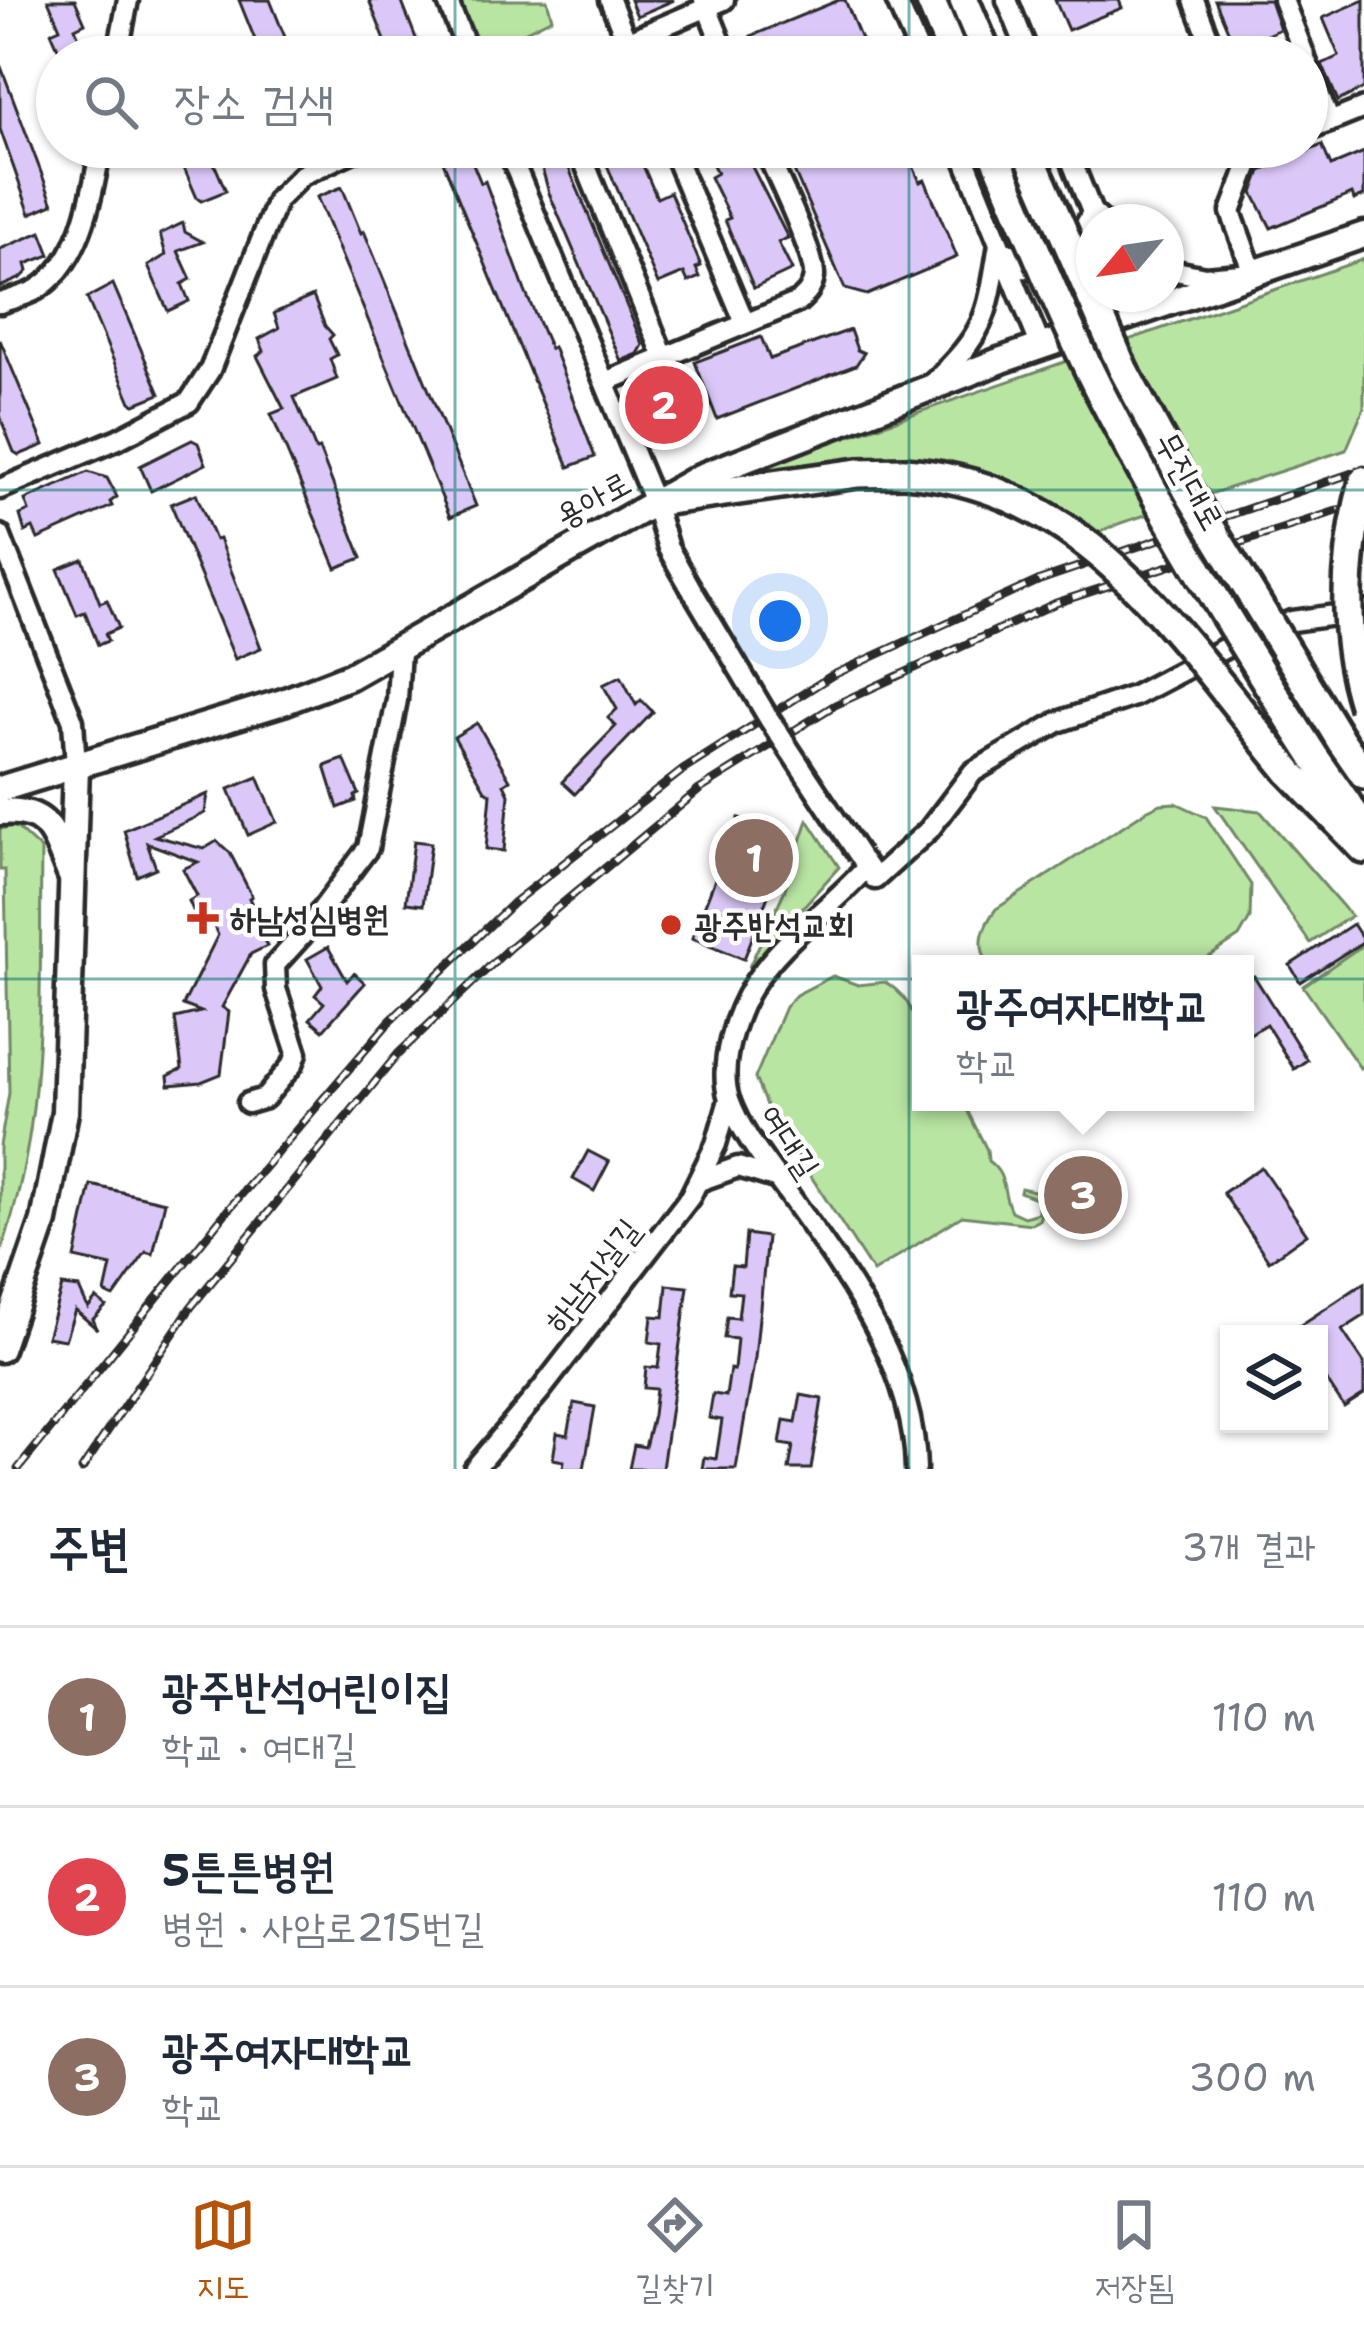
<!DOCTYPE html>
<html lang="ko">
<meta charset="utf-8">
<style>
body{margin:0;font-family:"Shantell Sans","Poor Story",sans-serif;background:#f6f6f7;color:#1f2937}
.controls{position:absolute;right:36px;bottom:36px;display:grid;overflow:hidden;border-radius:0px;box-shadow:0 3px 9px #0004}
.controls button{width:108px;height:108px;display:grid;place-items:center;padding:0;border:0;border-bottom:3px solid #e0e1e3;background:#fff;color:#1f2937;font:60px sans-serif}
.compass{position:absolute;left:1076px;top:204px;width:108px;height:108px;border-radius:50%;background:#fff;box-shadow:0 3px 9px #0004;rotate:241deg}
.you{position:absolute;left:780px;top:621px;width:42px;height:42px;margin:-30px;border:9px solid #fff;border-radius:50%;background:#1a73e8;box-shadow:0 0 0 18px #1a73e833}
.badge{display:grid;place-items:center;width:78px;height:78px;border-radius:50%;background:#b45309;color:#fff;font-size:39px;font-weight:700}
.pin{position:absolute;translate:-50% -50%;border:6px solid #fff;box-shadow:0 3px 12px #0006}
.popup{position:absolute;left:912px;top:955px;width:342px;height:156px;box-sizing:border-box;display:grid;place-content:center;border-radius:0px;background:#fff;filter:drop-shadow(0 3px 9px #0005);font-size:39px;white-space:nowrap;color:#747a83}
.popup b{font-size:45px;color:#1f2937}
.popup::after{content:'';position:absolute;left:50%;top:100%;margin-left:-24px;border:24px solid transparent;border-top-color:#fff}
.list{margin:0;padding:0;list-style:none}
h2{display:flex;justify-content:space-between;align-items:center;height:156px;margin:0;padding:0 48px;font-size:51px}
h2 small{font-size:39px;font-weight:400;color:#747a83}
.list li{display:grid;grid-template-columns:78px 1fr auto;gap:36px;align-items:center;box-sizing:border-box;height:180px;padding:0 48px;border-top:3px solid #e0e1e3}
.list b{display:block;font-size:45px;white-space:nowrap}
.list p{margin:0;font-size:39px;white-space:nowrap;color:#747a83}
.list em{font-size:39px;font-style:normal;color:#747a83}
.icon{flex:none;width:66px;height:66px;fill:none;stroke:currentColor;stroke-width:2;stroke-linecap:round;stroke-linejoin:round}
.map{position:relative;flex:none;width:1364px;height:1469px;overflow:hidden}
.search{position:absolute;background:#fff;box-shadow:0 3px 9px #0004;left:36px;right:36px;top:36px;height:132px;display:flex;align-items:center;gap:30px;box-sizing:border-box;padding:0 42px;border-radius:66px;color:#747a83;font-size:45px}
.sheet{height:696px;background:#fff}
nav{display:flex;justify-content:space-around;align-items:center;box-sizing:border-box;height:168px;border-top:3px solid #e0e1e3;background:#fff;font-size:33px;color:#747a83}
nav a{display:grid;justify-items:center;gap:6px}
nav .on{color:#b45309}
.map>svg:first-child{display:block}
.green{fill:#b9e5a3;stroke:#728867;stroke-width:3}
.building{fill:#dbc8f9;stroke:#2b2b2b;stroke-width:3}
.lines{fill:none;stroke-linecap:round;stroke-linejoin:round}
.minor-casing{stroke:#2b2b2b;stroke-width:27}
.major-casing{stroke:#2b2b2b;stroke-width:33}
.highway-casing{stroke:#2b2b2b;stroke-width:36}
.minor{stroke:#fff;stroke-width:18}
.major{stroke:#fff;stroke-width:24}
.highway{stroke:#fff;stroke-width:27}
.rail-casing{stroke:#2b2b2b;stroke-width:9}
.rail{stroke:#fff;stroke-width:4.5;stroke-dasharray:14;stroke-linecap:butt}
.minor-bridge-casing{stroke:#2b2b2b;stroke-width:27;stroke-linecap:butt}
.highway-bridge-casing{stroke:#2b2b2b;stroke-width:36;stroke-linecap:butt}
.minor-bridge{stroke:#fff;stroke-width:18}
.highway-bridge{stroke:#fff;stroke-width:27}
.grid{fill:none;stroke:#0f766e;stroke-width:3;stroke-opacity:0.55}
.poi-dot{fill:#c8321e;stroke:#fff;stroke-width:4.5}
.labels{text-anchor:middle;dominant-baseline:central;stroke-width:9;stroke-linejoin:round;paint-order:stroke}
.street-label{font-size:33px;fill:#2b2b2b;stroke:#fff}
.poi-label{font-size:33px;font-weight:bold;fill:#2b2b2b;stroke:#fff;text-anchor:start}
</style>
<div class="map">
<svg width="1364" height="1469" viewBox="0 0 1364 1469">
<rect width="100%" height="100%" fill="#fff"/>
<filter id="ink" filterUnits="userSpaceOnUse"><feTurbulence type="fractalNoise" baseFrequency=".00833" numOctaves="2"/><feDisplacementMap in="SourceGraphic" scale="24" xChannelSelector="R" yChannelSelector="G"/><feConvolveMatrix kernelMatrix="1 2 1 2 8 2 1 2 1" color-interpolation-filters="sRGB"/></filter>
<g filter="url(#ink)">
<g class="green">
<path d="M460,0H547L552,18L510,39L515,41L525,35L530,38L529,50L521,52V57H484Z"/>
<path d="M1364,259V408L1346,450L1121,523L1083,539L877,461H834L766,473L762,466Z"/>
<path d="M1176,803L1206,817L1251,885L1250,918L1239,937L1198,964H988C976,944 983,926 996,909L1146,811L1161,804Z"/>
<path d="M1215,806L1260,811L1351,916L1310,943Z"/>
<path d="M808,820L839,867L749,967L784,892Z"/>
<path d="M15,826L41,850C39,991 48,1118 0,1255V1146L9,1093L5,870H0V829Z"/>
<path d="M1364,944V1065L1360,1068L1303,986Z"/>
<path d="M833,976L858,985L885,982C928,1007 921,1059 921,1102H963L987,1150L988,1161C1008,1175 1001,1192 1011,1211L1024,1217L1038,1213V1199L1020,1192L1021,1188L1035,1191L1045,1202L1039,1220L1031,1224L962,1216L873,1272L768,1110L755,1078L785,1007L796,995Z"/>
</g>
<g class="building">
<path d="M48,0H75L85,23L75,28L88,57H62L51,32L60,28Z"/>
<path d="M239,0H270L293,57H262Z"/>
<path d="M369,0H401L417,41L393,51L388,48Z"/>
<path d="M630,0H674L637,16Z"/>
<path d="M839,0H845L868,57H760L751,36Z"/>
<path d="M1055,0H1119L1122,8L1068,30Z"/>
<path d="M1215,0H1270L1280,29L1236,49Z"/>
<path d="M1364,0V88L1338,101L1322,64L1339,56L1323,18Z"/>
<path d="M1189,40L1196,57H1148V56Z"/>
<path d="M0,64L53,204L30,214L0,129Z"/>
<path d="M1322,145L1331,166L1364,152V196L1354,200L1352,194L1271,228L1253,193L1261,171Z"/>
<path d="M175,147H207L226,191L201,201L197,198Z"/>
<path d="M437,147H466L481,183L485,181L525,291L550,349L553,347L595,457L569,467Z"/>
<path d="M536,147H560L643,345L638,354L621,361L549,193Z"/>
<path d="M608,147H635L657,198L670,192L701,266L696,268L700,277L688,282L684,273L658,284L607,165L615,162Z"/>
<path d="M704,147H742L788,238L778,242L792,270L754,288L725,220L730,218L710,177L717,173Z"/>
<path d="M808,147H899L904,160L909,157L920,182L925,180L957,257L867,295L845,289L787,155Z"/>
<path d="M342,187L361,233L364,231L476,506L450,517L317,197Z"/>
<path d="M183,223L185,232L203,242L178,251L191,279L182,284L189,301L168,311L148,266L166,255L160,234Z"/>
<path d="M41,232L50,255L26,264L28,271L21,278L0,287V249Z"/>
<path d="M113,284L160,394L135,404L131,402L87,298Z"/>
<path d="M313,296L325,326L333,335L329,339L337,355L330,359L337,379L294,397L316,450L319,449L362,558L336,568L271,414L284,409L257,356L264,351L259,339L279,328L274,313Z"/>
<path d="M850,330L857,350L864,353L856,365L717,419L695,362L761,337L770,359Z"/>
<path d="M0,340L44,445L19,455L14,452L0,417Z"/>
<path d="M657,378L679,431L659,439L652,435L632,389Z"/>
<path d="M192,440L198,443L206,464L151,491L140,466Z"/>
<path d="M88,472L107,478L117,497L110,502L112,506L38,539L33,528L25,532L20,515L29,511L25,500Z"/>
<path d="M196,494L215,540L219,539L261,648L235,659L171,504Z"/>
<path d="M83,559L100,603L107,600L119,628L105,634L108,641L98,645L85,612L77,615L58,569Z"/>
<path d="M621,676L636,705L641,700L653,712L575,794L562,782L616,726L608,718L617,709L603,685Z"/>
<path d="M477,723L510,780L504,784L509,794L504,851L486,849L491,794L485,790L454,737Z"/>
<path d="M344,759L359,794L355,796L356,801L338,808L325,766Z"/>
<path d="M258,777L277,822L248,835L229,789Z"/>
<path d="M208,794L205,813L155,836L204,849L217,841L230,853L252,896L249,898L261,924L268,930L261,934L267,946L251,954L222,1007L229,1012L221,1074L201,1082L169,1085L168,1076L182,1069L175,1018L201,1012L183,1005L218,935L207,912L196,917L189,901L197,896L183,869L198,862L147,843L156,868L137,876L124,830Z"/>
<path d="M739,818L786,836L780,852L784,854L744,959L692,938Z"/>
<path d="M414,841L431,843L423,905L406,903Z"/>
<path d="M1353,924L1364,941L1300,982L1290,965Z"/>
<path d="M328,947L347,981L354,973L365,983L323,1030L310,1019L324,1003L315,995L322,986L307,959Z"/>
<path d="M1254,976L1307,1060L1294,1069L1266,1024L1245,1037V981Z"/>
<path d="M588,1151L609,1162L594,1191L573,1179Z"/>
<path d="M1261,1167L1307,1234L1269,1261L1223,1193Z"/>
<path d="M91,1185L165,1202L153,1254L146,1252L114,1297L105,1293L111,1266L75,1258Z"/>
<path d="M746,1234L767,1237L755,1358L736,1469H702L704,1457L716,1459L722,1420L709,1418L713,1394L726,1396L730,1369L734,1370L737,1339L724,1338L727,1317L738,1318L741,1293L729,1292L732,1266L743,1267Z"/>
<path d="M1364,1283V1316L1342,1330L1364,1363V1394L1344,1407L1319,1369V1334H1287Z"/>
<path d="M667,1285L688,1287L662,1469H629L634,1445L645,1447L653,1415L656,1389L644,1388L646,1367L658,1368L661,1344L649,1342L652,1316L664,1317Z"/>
<path d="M62,1286L79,1288L88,1308L96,1298L106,1306L93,1319L97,1329L75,1310L65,1340L47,1337Z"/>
<path d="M801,1395L822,1399L811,1469H789L793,1446L780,1444L784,1420L796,1422Z"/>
<path d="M574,1403L595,1407L584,1469H563L564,1461L553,1459L557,1433L568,1435Z"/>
</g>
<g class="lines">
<defs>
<g id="minor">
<path d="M447,0L470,57"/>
<path d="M610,0L633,57"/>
<path d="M704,0L727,57"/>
<path d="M896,0L921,57"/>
<path d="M1007,0L1030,57"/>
<path d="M1194,0L1216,57"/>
<path d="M1283,0L1305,57"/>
<path d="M117,57L128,0"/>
<path d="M591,57L724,0"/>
<path d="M1307,63L1330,122"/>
<path d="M1307,131L1364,108"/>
<path d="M507,147L654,502L668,548L689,585"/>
<path d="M578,147L664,357"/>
<path d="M671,147L745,323"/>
<path d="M960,147L1041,347"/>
<path d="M1066,147L1096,222"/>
<path d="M1009,253L1019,268C1058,271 1077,246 1092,212L1103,222"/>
<path d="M1166,269L1205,277L1253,273L1231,212L1253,153L1268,147"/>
<path d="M0,303C11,299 25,296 36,290C82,262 92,195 101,147"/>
<path d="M605,382L798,302C806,295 812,289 814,277C816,255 775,172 764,147"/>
<path d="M934,382C988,329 987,316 999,244"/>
<path d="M0,489L118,439L189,402L210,370L277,200L302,175L362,147"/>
<path d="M0,535L73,721L76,766"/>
<path d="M863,861L875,879L929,830L973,772L1058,722L1134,696L1248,636L1292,621L1364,611"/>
<path d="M867,867C831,908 783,938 753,985C735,1014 718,1065 729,1099C741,1133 766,1163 787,1192C845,1274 914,1363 916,1469"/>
<path d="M248,1103L265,1098L293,1064L297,1053L276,989L275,965L306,931L368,848L397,700L400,650"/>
<path d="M699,1181L738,1167L778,1179"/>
<path d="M474,1469L541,1390L690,1197L716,1144L729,1100"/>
</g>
<g id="major">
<path d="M0,789L283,702L350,676L700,477L1002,360L1364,235"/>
<path d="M0,812C52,807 54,838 72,878"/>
<path d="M0,1349L44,1221L65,1112L76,766"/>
</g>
<g id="highway">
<path d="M930,0L954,57"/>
<path d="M964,0L988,57"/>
<path d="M654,502L858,473L904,472"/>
<path d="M1341,741L1364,774"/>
<path d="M1315,758L1364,828"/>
<path d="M1289,771L1364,849"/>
</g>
</defs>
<use href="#minor" class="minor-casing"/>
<use href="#major" class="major-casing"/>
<use href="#highway" class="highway-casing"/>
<use href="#minor" class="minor"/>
<use href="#major" class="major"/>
<use href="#highway" class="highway"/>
<defs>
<g id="rail">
<path d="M18,1469L227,1211L390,1021L514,902L683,770L831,676L1040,580L1364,469"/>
<path d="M82,1469L191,1307L398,1054L509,948L699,790L835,705L1056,603L1364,502"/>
</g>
</defs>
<use href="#rail" class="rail-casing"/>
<use href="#rail" class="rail"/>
<defs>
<path id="minor-bridge" d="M689,585L769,719L859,855"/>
<g id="highway-bridge">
<path d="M992,147C1027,229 1060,312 1100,392C1165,518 1238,639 1315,758"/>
<path d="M1026,147L1123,369L1188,491L1341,741"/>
<path d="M904,472C1090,485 1181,641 1289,771"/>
<path d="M1364,481C1345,555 1340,633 1364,707"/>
</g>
</defs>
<use href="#minor-bridge" class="minor-bridge-casing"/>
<use href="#highway-bridge" class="highway-bridge-casing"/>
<use href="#minor-bridge" class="minor-bridge"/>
<use href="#highway-bridge" class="highway-bridge"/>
</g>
</g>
<path class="grid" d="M455,0V57M909,0V57M455,147V1469M909,147V1469M0,490H1364M0,979H1364"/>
<g class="poi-dot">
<path d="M197 900h12v12h12v12h-12v12h-12v-12h-12v-12h12z"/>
<circle cx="671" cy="925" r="12"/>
</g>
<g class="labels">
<g class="street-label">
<text transform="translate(1190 481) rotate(61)">무진대로</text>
<text transform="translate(593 499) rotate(-29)">용아로</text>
<text transform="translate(790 1141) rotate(57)">여대길</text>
<text transform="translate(592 1275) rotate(-52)">하남지실길</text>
</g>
<g class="poi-label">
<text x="230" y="918">하남성심병원</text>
<text x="695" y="925">광주반석교회</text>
</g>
</g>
</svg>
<div class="controls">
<button><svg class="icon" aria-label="layers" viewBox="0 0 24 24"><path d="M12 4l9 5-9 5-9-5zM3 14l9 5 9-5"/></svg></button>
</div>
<svg class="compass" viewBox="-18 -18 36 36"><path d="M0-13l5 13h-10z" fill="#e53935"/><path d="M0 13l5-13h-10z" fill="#747a83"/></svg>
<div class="you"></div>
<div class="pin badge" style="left:754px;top:858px;background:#8d6e63">1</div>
<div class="pin badge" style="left:664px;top:405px;background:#e0444e">2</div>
<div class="pin badge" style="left:1083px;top:1195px;background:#8d6e63">3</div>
<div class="popup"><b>광주여자대학교</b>학교</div>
<div class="search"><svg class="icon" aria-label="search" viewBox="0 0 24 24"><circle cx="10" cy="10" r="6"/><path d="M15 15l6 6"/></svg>장소 검색</div>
</div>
<section class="sheet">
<h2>주변<small>3개 결과</small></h2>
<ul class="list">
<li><span class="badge" style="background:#8d6e63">1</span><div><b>광주반석어린이집</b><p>학교 · 여대길</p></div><em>110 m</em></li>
<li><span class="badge" style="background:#e0444e">2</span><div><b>5튼튼병원</b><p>병원 · 사암로215번길</p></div><em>110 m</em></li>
<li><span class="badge" style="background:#8d6e63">3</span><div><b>광주여자대학교</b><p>학교</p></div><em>300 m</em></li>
</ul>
</section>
<nav>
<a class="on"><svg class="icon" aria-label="map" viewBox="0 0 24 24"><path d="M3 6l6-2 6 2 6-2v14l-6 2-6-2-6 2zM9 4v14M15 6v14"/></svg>지도</a>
<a><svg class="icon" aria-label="directions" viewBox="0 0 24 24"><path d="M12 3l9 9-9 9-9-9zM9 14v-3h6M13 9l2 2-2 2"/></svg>길찾기</a>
<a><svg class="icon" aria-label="saved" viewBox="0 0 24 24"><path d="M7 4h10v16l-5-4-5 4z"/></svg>저장됨</a>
</nav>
